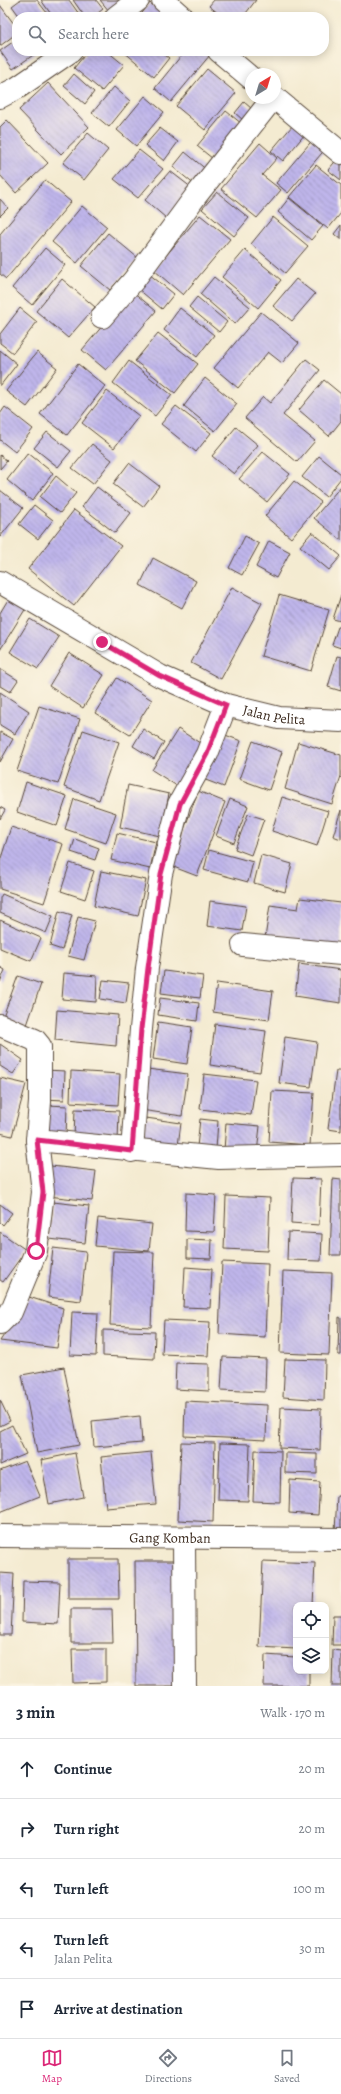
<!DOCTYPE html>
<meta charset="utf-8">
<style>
body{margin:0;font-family:Alegreya,serif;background:#f2f2f3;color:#1f2937}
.controls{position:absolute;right:12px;bottom:12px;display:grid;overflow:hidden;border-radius:8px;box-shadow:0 2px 10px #0003}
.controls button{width:36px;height:36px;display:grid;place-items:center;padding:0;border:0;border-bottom:1px solid #e0e1e3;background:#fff;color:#1f2937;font:20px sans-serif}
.compass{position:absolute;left:245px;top:68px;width:36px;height:36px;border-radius:50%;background:#fff;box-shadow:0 2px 10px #0003;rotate:38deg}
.stop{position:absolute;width:12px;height:12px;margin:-9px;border:3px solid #db2777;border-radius:50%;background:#fff}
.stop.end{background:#db2777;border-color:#fff;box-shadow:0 1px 4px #0008}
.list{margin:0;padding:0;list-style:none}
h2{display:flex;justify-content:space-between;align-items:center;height:52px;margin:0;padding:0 16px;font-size:17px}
h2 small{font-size:13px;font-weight:400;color:#747a83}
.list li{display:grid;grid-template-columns:26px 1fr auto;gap:12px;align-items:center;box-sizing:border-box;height:60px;padding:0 16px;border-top:1px solid #e0e1e3}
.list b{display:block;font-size:15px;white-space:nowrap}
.list p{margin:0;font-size:13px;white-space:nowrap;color:#747a83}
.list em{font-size:13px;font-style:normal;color:#747a83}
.icon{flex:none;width:22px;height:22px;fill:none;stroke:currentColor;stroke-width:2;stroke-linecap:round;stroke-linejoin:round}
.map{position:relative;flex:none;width:341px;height:1686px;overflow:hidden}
.search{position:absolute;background:#fff;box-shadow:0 2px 10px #0003;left:12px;right:12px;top:12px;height:44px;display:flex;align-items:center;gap:10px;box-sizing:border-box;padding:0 14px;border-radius:16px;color:#747a83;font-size:15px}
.sheet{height:352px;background:#fff}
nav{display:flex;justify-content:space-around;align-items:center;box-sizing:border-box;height:56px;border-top:1px solid #e0e1e3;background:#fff;font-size:11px;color:#747a83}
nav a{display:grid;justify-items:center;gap:2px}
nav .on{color:#db2777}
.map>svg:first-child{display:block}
.building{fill:url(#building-back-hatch)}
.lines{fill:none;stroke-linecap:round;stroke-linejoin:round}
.minor-casing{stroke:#574739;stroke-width:24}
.minor{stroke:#fff;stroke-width:22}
.route{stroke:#db2777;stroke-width:5}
.labels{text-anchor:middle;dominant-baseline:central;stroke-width:3.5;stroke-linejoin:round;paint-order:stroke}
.street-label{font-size:14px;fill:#3b2a1e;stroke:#fcf5e5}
</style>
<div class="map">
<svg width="341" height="1686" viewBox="0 0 341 1686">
<defs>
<pattern id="building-back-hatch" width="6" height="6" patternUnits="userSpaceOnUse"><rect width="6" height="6" fill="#bfb6eb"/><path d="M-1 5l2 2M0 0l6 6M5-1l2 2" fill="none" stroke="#9c94be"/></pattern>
</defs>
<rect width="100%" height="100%" fill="#fcf5e5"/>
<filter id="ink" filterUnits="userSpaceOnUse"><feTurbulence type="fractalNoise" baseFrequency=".025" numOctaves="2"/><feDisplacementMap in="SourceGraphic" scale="8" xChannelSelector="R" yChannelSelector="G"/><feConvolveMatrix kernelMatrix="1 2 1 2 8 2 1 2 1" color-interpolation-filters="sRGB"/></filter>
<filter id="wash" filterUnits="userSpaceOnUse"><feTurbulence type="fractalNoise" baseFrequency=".012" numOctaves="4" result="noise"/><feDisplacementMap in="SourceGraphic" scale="16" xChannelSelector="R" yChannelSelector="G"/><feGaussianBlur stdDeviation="0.9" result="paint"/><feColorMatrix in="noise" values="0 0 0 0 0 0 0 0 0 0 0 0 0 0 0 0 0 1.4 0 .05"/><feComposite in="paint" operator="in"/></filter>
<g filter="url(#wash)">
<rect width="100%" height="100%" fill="#f4ebd1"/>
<g id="blocks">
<g class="building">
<path d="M20,0H37L47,13L41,17H20L12,6Z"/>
<path d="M41,0H69L79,14L75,17H53Z"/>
<path d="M73,0H96L103,9L93,17H85Z"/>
<path d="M100,0H124L109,11Z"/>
<path d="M214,0H256L243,17H223L209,6Z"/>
<path d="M150,3L167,17H139Z"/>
<path d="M0,5L17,28V33L0,46Z"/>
<path d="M17,39V51H39L13,69L0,51Z"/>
<path d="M88,51H107L124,65L102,91L74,68Z"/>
<path d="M123,51H160L169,58L154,77Z"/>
<path d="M185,51H206L210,55L171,102L155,88Z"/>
<path d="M207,69L236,93L205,130L176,106Z"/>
<path d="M74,74L94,92L85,104L64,86Z"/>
<path d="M48,83L89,127L61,154L19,110Z"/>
<path d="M114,87L130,101L109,127L92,113Z"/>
<path d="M145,96L164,112L136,146L117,130Z"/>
<path d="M244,102L259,115L250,126L235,113Z"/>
<path d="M226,111L247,128L218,163L197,146Z"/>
<path d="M298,119L309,129L283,161L271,151Z"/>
<path d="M7,120L48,163L16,193L0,175V127Z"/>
<path d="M160,128L178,142L164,161L145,145Z"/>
<path d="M88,133L108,150L84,180L63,163Z"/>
<path d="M315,137L327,147L288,193L276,183Z"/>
<path d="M260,143L277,158L262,175L281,190L257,218L221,189Z"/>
<path d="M139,150L163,169L138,198L114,179Z"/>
<path d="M185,152L208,171L196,186L173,167Z"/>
<path d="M340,156L341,157V180L328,170Z"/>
<path d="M316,165L341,185V213L328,229L289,197Z"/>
<path d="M170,171L192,188L166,218L145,200Z"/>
<path d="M45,180L71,202L6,279L0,274V234Z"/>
<path d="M217,192L249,218L234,236L202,209Z"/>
<path d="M289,198L323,226L311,240L278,212Z"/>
<path d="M0,199L8,208L0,216Z"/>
<path d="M82,206L107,227L77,263L52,242Z"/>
<path d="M200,215L230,239L183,295L154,270Z"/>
<path d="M273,217L308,246L285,273L251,244Z"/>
<path d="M341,225V240L334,234Z"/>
<path d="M108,233L138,258L110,290L81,266Z"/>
<path d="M45,248L65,265L32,305L12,288Z"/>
<path d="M245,250L281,280L258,308L222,277Z"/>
<path d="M149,274L174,294L162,309L137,288Z"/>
<path d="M214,277L250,307L235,324L200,294Z"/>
<path d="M62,279L95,307L68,338L36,311Z"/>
<path d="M296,279L315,294L292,321L273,306Z"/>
<path d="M132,291L156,311L106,370L82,350Z"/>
<path d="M197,297L227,322L219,332L189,307Z"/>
<path d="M20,308L37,322L13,353L0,343V334Z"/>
<path d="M180,308L214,335L197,357L164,330Z"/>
<path d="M261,312L299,343L282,363L268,352L238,388L214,368Z"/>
<path d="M158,333L198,364L175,393L135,361Z"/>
<path d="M0,350L17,364L0,386Z"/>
<path d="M37,352L57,368L27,407L6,391Z"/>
<path d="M306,359L320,370L283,415L315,441L297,462L245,418L263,397L270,403Z"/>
<path d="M129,361L172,395L155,416L113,383Z"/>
<path d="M78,364L105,386L67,435L40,414Z"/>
<path d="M205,378L237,404L215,431L184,406Z"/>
<path d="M324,380L341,394V421L329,436L299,410Z"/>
<path d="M107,391L139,416L114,448L82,423Z"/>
<path d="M176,406L211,433L196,452L161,424Z"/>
<path d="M5,407L33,429L15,452L0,440V414Z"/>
<path d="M236,427L258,445L234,474L212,456Z"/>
<path d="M47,432L71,451L58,467L34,448Z"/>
<path d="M92,444L112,460L93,484L72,468Z"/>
<path d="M263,452L290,474L267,502L239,479Z"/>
<path d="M28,453L53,473L32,501L7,480Z"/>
<path d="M0,455L7,461L0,469Z"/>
<path d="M319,456L341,474V478L326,497L302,477Z"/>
<path d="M129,463L159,486L143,507L113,484Z"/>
<path d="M56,476L76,493L60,513L40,497Z"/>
<path d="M294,481L321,502L291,538L265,516Z"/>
<path d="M341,486V540L314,518Z"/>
<path d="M97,487L131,513L115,533L82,507Z"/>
<path d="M0,490L23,508L0,537Z"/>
<path d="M34,505L53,520L38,539L19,524Z"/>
<path d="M74,510L121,546L74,606L28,569Z"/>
<path d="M312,532L341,556L329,570L300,546Z"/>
<path d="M245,536L259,544L242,575L229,568Z"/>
<path d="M269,541L290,552L276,578L256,567Z"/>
<path d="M153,558L196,581L182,608L140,585Z"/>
<path d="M232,587L262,603L221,679L191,663Z"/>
<path d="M279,595L329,610L311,671L261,656Z"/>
<path d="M341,595V621L333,619Z"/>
<path d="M9,598L26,608L0,650V613Z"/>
<path d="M30,619L59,637L38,669L10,652Z"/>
<path d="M338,627H341V648L332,645Z"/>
<path d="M69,653L104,675L83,708L49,686Z"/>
<path d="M337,656L341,657V691L328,687Z"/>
<path d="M0,669L18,680L10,692L0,686Z"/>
<path d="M117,678L152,700L130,735L95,713Z"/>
<path d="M0,692L29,711L15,734L0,725Z"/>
<path d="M39,706L80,719L58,784L17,771Z"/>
<path d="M143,729L164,742L154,759L133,746Z"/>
<path d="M178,729L203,745L177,786L152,770Z"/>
<path d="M83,730L119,742L99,800L64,787Z"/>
<path d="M0,732L13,739L0,762Z"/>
<path d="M220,733L241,741L224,787L203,779Z"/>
<path d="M253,741L282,752L269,790L239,779Z"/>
<path d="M298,742L341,755V776L332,804L285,789Z"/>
<path d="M26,782L67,796L57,826L17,812Z"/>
<path d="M128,785L169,794L160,836L120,827Z"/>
<path d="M198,791L225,802L197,876L171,866Z"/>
<path d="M282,797L328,811L317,846L272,831Z"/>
<path d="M74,799L116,813L106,843L65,829Z"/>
<path d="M230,799L248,806L234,843L216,836Z"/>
<path d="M0,807L5,810L0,819Z"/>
<path d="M341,810V839L333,836Z"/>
<path d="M248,814L264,819L251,855L235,849Z"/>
<path d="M11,827L63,844L44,903L0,889V861Z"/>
<path d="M117,833L156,842L150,869L111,860Z"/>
<path d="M75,839L99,848L95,860L71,852Z"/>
<path d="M209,850L253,862L248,882L204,870Z"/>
<path d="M261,855L292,864L285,892L254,883Z"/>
<path d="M70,863L94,871L85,899L61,891Z"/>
<path d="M101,871L146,880L138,916L94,906Z"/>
<path d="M2,894L53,916L46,933L0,913V898Z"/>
<path d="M300,898L341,903V948L265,938L270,905L298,909Z"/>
<path d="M210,901L246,906L242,931L207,926Z"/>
<path d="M59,911L72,915L62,950L50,946Z"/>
<path d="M78,917L95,921L84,960L68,956Z"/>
<path d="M0,920L41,938L31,961L0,948Z"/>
<path d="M299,964L341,970V1003L295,996Z"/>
<path d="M0,967L5,970L0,982Z"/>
<path d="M164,971L203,976L200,998L161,993Z"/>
<path d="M64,973L97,976L96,1002L62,999Z"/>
<path d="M18,976L41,984L26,1028L2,1019Z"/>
<path d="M103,980L129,983L126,1003L100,999Z"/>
<path d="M217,983L273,991L269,1020L213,1012Z"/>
<path d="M160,998L199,1003L197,1021L158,1015Z"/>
<path d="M57,1010L118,1015L116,1046L55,1040Z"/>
<path d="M158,1022L192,1027L187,1064L153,1059Z"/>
<path d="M215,1024L266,1031L260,1072L210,1065Z"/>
<path d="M285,1037L317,1042L311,1087L279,1083Z"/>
<path d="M0,1044L23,1060L13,1074L0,1066Z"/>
<path d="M147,1069L188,1074L182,1116L141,1110Z"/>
<path d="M45,1070L65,1071L64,1100L44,1099Z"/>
<path d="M71,1071L120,1074L118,1105L70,1102Z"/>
<path d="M336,1071H341V1131L328,1129Z"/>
<path d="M204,1074L256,1080L251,1115L200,1109Z"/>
<path d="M0,1078L26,1084L12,1136L0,1133Z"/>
<path d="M272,1091L314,1093L310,1145L269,1142Z"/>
<path d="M48,1105L67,1106L66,1136L47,1135Z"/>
<path d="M75,1109L119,1111L118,1142L74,1140Z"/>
<path d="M146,1118L181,1123L177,1153L142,1148Z"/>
<path d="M200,1119L218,1121L216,1149L197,1147Z"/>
<path d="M226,1123L260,1126L257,1153L224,1150Z"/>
<path d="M51,1166L96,1171L92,1201L48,1196Z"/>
<path d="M293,1178L321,1179L319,1225L291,1223Z"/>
<path d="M333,1179L341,1180V1255H330Z"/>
<path d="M186,1193L216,1195L214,1232L185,1231Z"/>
<path d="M226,1196L270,1198L268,1251L224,1249Z"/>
<path d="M53,1202L89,1206L85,1243L49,1239Z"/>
<path d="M0,1204L12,1213L3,1225L0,1222Z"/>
<path d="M98,1218L152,1224L149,1251L95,1246Z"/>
<path d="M0,1232L26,1250L3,1282L0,1280Z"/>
<path d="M288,1232L322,1234L321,1261L287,1260Z"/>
<path d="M187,1239L212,1240L211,1259L187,1258Z"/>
<path d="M53,1248L86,1252L81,1301L48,1297Z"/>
<path d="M113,1251L154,1252L151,1327L110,1325Z"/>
<path d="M222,1262L268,1264L265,1337L219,1334Z"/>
<path d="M185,1267L212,1269L210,1308L183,1307Z"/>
<path d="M283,1271L332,1273L329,1355L280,1353Z"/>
<path d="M29,1297L63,1308L57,1348L0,1341Z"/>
<path d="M72,1312L98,1313L96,1356L70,1355Z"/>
<path d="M339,1317L341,1318V1355H338Z"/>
<path d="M164,1320L210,1322L208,1356L162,1354Z"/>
<path d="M103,1330L155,1332L154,1359L103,1356Z"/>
<path d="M223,1357L266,1359L265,1392L221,1390Z"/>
<path d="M285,1359L325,1360L324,1400L283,1397Z"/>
<path d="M176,1363L209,1364V1391L175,1389Z"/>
<path d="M64,1367L79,1445L37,1453L22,1375Z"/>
<path d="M0,1400L10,1421L0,1426Z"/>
<path d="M185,1401L267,1405L266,1440L184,1436Z"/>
<path d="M281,1407L321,1409L320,1450L279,1448Z"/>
<path d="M140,1416L142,1443L94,1447L92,1421Z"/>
<path d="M12,1425L26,1454L0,1465V1431Z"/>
<path d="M181,1442L215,1443L213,1522L178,1520Z"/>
<path d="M220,1443L250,1444L248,1501L218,1500Z"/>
<path d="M255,1450L281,1451L280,1502L253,1501Z"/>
<path d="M151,1452L156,1504L106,1508L101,1457Z"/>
<path d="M75,1453L83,1497L49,1504L41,1460Z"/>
<path d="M285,1453L317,1454V1474L285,1473Z"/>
<path d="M25,1461L40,1496L0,1512V1471Z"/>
<path d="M290,1480L320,1482L318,1515L289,1513Z"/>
<path d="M337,1496H341V1531H335Z"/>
<path d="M68,1559H118L119,1599H68Z"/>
<path d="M135,1561H178L179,1686H136Z"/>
<path d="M263,1561L315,1563L313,1605H296V1649L259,1647Z"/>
<path d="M0,1573L14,1574L11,1635H0Z"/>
<path d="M23,1581L60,1582L58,1624L22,1622Z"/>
<path d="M71,1609H112L113,1643H71Z"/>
<path d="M333,1615H341V1645H332Z"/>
<path d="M72,1649H106V1682L73,1683Z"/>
<path d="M333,1650L341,1651V1686H332Z"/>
<path d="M265,1655L296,1657V1671H309V1686H264Z"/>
</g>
</g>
</g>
<g filter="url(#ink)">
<use href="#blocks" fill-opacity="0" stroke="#574739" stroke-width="1"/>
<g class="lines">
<defs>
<g id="minor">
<path d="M163,0L182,17"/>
<path d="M116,17L138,0"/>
<path d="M219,51L251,78"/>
<path d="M0,97L17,88L71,51"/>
<path d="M275,98L341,153"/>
<path d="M102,317L134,280L195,197L273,98"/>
<path id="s1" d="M0,582L160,676L226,705L279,718L341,721"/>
<path d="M243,945L341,954"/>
<path d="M0,1025L35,1040L40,1046V1102L37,1140L43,1192L36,1251L11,1312L0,1323"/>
<path d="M37,1140L219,1158L341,1155"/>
<path d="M132,1151L141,1029L147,968L161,874L179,804L207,754L226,705"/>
<path id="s2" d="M0,1536L341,1539"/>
<path d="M184,1539L185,1686"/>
</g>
</defs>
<use href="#minor" class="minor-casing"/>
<use href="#minor" class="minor"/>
</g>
</g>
<g class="lines" filter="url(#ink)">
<path class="route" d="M36,1251L43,1192L37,1140L132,1151L141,1029L148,968L161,874L180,804L207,754L226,705L160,676L102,642"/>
</g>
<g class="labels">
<g class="street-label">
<text stroke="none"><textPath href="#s1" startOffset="307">Jalan Pelita</textPath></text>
<text stroke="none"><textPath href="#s2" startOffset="170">Gang Komban</textPath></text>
</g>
</g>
</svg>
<div class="controls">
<button><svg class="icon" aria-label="locate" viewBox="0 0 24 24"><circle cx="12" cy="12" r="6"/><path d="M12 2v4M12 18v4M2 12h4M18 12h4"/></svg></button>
<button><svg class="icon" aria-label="layers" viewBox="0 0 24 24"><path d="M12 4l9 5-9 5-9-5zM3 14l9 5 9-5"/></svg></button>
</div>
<svg class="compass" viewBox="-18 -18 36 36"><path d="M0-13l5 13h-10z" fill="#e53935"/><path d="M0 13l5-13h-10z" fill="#747a83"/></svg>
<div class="stop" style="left:36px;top:1251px"></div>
<div class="stop end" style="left:102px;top:642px"></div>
<div class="search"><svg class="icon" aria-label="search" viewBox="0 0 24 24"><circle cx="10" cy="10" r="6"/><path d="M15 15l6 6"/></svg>Search here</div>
</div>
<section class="sheet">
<h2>3 min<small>Walk · 170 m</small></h2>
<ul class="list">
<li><svg class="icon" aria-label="ahead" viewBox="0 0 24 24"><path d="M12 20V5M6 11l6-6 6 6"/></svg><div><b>Continue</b></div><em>20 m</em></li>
<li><svg class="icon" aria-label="right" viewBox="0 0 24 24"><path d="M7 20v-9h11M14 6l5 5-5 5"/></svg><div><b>Turn right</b></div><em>20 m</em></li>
<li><svg class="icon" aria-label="left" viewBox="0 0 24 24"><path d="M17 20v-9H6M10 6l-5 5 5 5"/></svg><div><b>Turn left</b></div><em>100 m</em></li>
<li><svg class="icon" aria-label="left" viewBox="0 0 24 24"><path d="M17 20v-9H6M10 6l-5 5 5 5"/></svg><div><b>Turn left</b><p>Jalan Pelita</p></div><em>30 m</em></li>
<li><svg class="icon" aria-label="arrive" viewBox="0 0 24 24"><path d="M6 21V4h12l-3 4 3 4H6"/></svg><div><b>Arrive at destination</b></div></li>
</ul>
</section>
<nav>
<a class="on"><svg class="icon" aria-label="map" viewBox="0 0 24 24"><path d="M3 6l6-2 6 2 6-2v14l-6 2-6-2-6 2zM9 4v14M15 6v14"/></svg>Map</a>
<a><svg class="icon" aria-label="directions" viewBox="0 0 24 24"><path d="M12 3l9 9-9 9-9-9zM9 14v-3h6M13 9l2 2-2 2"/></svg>Directions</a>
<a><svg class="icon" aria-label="saved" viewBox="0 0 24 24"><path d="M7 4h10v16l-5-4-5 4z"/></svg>Saved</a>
</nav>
